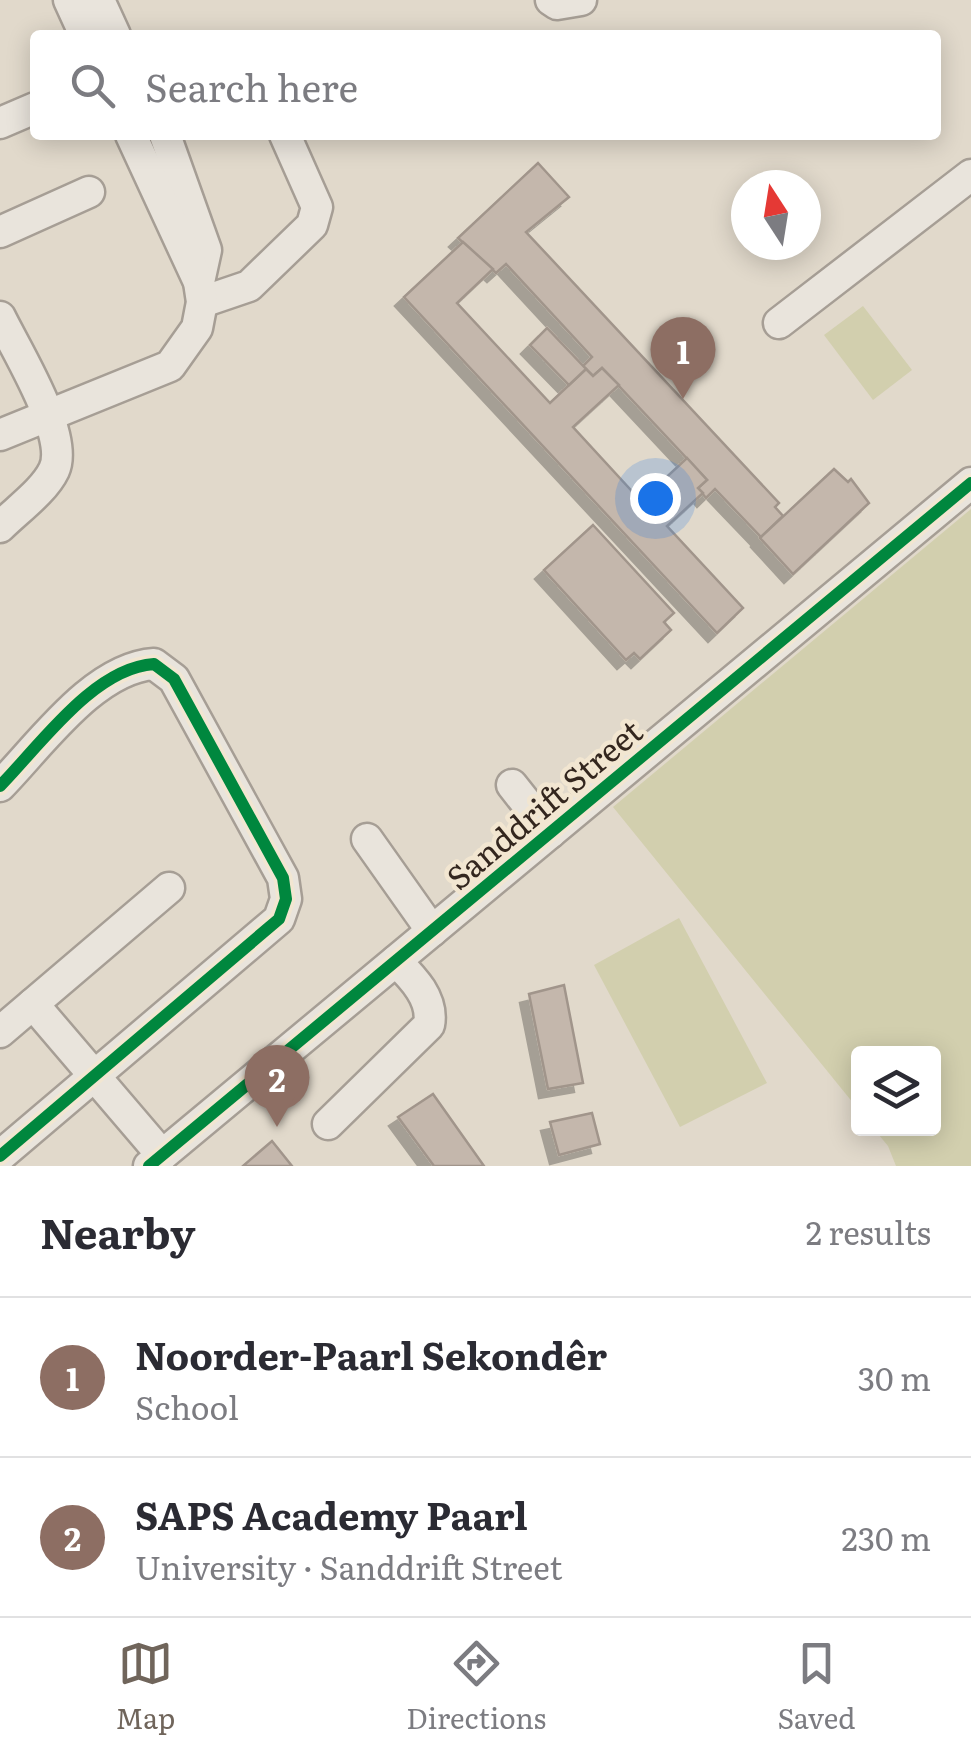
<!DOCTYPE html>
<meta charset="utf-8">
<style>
body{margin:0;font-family:Literata,serif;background:#f2f2f3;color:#2b2b33}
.controls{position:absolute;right:30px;bottom:30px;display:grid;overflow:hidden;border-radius:10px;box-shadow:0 5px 25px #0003}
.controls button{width:90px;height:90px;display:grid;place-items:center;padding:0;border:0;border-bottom:2px solid #e1e1e2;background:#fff;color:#2b2b33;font:50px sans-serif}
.compass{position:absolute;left:731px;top:170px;width:90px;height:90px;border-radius:50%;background:#fff;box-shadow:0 5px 25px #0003;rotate:348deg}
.you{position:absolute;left:655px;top:498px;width:35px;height:35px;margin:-25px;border:8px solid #fff;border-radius:50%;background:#1a73e8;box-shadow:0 0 0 15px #1a73e833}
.badge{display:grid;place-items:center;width:65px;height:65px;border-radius:50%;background:#70655b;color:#fff;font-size:32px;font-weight:700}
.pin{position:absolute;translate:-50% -82px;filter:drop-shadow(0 2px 5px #0008)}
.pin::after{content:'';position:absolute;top:52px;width:35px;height:30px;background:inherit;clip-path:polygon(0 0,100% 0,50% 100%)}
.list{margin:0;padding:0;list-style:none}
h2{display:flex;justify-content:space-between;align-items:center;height:130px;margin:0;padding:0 40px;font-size:42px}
h2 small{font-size:32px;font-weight:400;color:#7c7c81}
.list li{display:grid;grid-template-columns:65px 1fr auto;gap:30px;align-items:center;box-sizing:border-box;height:160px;padding:0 40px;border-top:2px solid #e1e1e2}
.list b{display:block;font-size:38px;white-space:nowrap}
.list p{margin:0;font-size:32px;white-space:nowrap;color:#7c7c81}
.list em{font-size:32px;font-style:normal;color:#7c7c81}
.icon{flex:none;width:55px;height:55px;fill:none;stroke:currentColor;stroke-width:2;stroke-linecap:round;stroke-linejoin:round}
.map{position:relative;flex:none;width:971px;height:1166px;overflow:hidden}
.search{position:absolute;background:#fff;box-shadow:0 5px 25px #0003;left:30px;right:30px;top:30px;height:110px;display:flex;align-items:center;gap:25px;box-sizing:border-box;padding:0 35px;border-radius:10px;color:#7c7c81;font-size:38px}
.sheet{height:450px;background:#fff}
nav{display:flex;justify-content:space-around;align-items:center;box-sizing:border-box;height:140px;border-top:2px solid #e1e1e2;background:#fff;font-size:28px;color:#7c7c81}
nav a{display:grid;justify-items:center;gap:5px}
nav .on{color:#70655b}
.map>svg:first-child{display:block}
.green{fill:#d2cfae}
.building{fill:#c4b7ac;stroke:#a1958b;stroke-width:2.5;filter:url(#shadow)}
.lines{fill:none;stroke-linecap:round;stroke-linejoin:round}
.minor-casing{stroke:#a69e95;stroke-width:35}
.minor{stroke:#e9e4dc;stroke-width:30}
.cycleway-casing{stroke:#f2e6d1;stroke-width:19}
.cycleway{stroke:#00873e;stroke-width:12}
.labels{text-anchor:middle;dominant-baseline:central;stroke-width:9;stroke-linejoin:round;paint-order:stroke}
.street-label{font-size:32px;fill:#33261e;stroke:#f2e6d1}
</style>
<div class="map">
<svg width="971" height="1166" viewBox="0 0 971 1166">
<defs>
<filter id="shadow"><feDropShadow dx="-9" dy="9" stdDeviation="0" flood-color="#0004"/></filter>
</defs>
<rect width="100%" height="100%" fill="#e1d9cb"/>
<g class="green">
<path d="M863,306L912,370L873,400L824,335Z"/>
<path d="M971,509V1166H896L888,1146L874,1129L934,1128V1054H858V1109L613,807Z"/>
<path d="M679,918L767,1083L680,1127L594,965Z"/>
</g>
<g class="building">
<path d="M538,163L569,197L526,232L779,503L775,507L783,516L761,537L715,489L706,498L698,488L707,480L602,368L593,376L583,366L592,357L506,264L496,273L458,238Z"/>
<path d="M463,242L493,269L457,303L550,403L586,369L593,376L602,368L619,385L573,427L641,501L687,458L707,480L698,488L703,493L667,526L743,608L717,633L404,297Z"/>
<path d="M547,328L586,369L569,385L530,345Z"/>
<path d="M834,469L848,482L851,479L869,503L793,574L760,538Z"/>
<path d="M593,525L674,613L664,622L671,630L640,659L634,653L626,660L544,570Z"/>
<path d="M564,985L583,1083L548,1089L529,994Z"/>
<path d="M433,1094L484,1166H434L398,1117Z"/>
<path d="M592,1113L600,1144L559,1155L550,1122Z"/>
<path d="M272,1141L292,1166H243Z"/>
</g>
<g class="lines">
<defs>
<g id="minor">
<path d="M69,0L85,35"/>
<path d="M99,0L115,35"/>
<path d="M551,0L557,4L581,0"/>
<path d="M0,123L35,108"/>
<path d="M165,135L206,250L199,282"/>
<path d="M0,232L89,192"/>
<path d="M202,302L249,286L312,225L317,207L285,135"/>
<path d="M0,317C16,350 70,436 54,470C44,491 17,510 0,527"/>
<path d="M779,323L971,175"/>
<path d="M0,435L170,366L197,328L202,302L199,282L131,135"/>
<path d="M512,785L550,833"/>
<path d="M0,786C41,744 94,668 154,664L174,679L283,878L286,899L279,919L0,1156"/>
<path d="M367,839L432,931"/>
<path d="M33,1004L162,1155"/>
<path d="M0,1032L169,888"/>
<path d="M328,1124L429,1025C434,999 413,978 396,961"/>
<path d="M149,1166L971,483"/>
</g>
</defs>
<use href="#minor" class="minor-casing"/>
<use href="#minor" class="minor"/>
<defs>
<g id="cycleway">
<path d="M0,786C41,744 94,668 154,664L174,679L283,878L286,899L279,919L0,1156"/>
<path d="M149,1166L971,483"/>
</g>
</defs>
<use href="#cycleway" class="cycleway-casing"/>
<use href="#cycleway" class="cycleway"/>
</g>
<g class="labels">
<g class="street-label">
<text transform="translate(543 803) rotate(-40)">Sanddrift Street</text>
</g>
</g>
</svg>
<div class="controls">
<button><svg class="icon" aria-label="layers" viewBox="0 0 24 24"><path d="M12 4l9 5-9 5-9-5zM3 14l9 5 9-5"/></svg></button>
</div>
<svg class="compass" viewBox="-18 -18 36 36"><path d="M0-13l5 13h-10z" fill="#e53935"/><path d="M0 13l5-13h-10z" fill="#7c7c81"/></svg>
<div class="you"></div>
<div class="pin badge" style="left:683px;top:399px;background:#8d6e63">1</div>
<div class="pin badge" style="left:277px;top:1127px;background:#8d6e63">2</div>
<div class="search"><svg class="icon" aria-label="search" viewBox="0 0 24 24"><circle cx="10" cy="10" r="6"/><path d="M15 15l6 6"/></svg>Search here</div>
</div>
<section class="sheet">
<h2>Nearby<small>2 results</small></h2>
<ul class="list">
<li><span class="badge" style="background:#8d6e63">1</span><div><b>Noorder-Paarl Sekondêr</b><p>School</p></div><em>30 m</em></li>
<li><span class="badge" style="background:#8d6e63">2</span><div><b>SAPS Academy Paarl</b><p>University · Sanddrift Street</p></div><em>230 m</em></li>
</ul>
</section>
<nav>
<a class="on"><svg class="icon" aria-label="map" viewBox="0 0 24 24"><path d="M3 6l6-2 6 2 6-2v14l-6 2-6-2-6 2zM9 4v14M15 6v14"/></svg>Map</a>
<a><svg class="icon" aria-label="directions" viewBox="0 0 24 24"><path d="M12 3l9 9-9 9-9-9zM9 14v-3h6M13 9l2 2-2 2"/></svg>Directions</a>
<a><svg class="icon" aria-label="saved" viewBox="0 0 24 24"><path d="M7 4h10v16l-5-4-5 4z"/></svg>Saved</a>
</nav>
